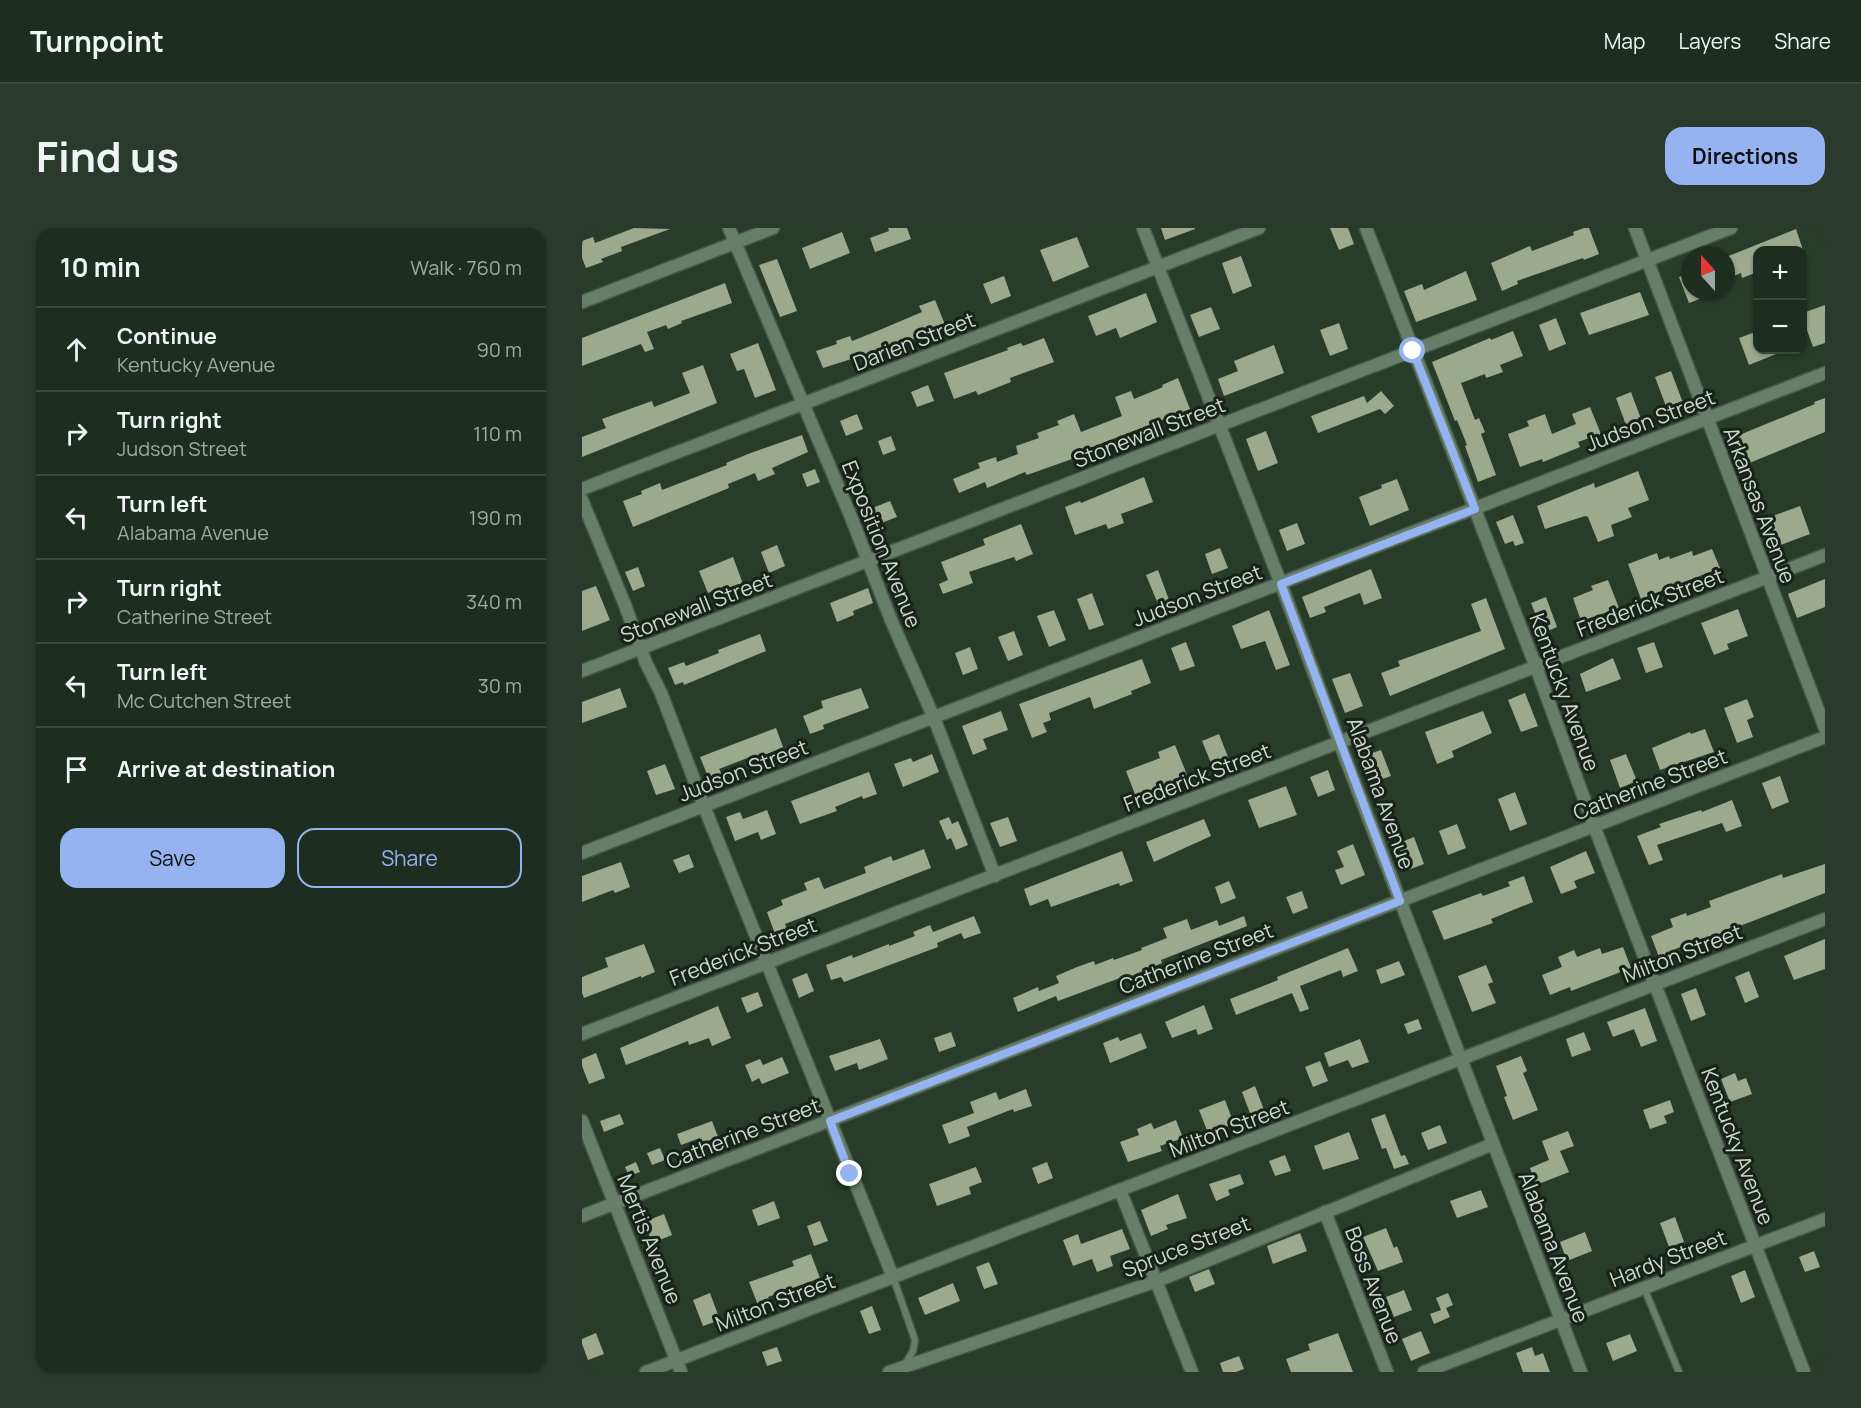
<!DOCTYPE html>
<meta charset="utf-8">
<style>
body{margin:0;font-family:Manrope,sans-serif;background:#2a3a2d;color:#f1f3f6}
.controls{position:absolute;right:18px;top:18px;display:grid;overflow:hidden;border-radius:12px;box-shadow:0 2px 4px #0004}
.controls button{width:54px;height:54px;display:grid;place-items:center;padding:0;border:0;border-bottom:2px solid #3b4a3e;background:#1d2e20;color:#f1f3f6;font:30px sans-serif}
.compass{position:absolute;left:1099px;top:18px;width:54px;height:54px;border-radius:50%;background:#1d2e20;box-shadow:0 2px 4px #0004;rotate:339deg}
.stop{position:absolute;width:18px;height:18px;margin:-14px;border:4px solid #95b2f1;border-radius:50%;background:#fff}
.stop.end{background:#95b2f1;border-color:#fff;box-shadow:0 2px 6px #0008}
.list{margin:0;padding:0;list-style:none}
h2{display:flex;justify-content:space-between;align-items:center;height:78px;margin:0;padding:0 24px;font-size:26px}
h2 small{font-size:20px;font-weight:400;color:#a0a8a5}
.list li{display:grid;grid-template-columns:39px 1fr auto;gap:18px;align-items:center;box-sizing:border-box;height:84px;padding:0 24px;border-top:2px solid #3b4a3e}
.list b{display:block;font-size:22px;white-space:nowrap}
.list p{margin:0;font-size:20px;white-space:nowrap;color:#a0a8a5}
.list em{font-size:20px;font-style:normal;color:#a0a8a5}
.actions{display:flex;gap:12px;padding:18px 24px}
.actions a{flex:1;padding:14px 0;border:2px solid #95b2f1;border-radius:18px;text-align:center;font-size:21px;color:#95b2f1}
.actions .main{background:#95b2f1;color:#111}
.icon{flex:none;width:33px;height:33px;fill:none;stroke:currentColor;stroke-width:2;stroke-linecap:round;stroke-linejoin:round}
.map{position:relative;flex:none;width:1243px;height:1144px;overflow:hidden;border-radius:18px}
header{display:flex;align-items:center;gap:36px;box-sizing:border-box;height:84px;padding:0 30px;background:#1d2e20;border-bottom:2px solid #3b4a3e}
header strong{font-size:28px}
nav{display:flex;gap:33px;margin-inline-start:auto;font-size:21px}
.intro{display:flex;align-items:center;justify-content:space-between;box-sizing:border-box;height:144px;padding:0 36px}
h1{margin:0;font-size:42px}
.button{padding:15px 27px;border-radius:18px;background:#95b2f1;color:#111;font-size:21px;font-weight:700}
main{display:flex;gap:36px;padding:0 36px}
aside{flex:1;background:#1d2e20;border-radius:18px;box-shadow:0 2px 4px #0004}
.map>svg:first-child{display:block}
.building{fill:#9ca98c}
.lines{fill:none;stroke-linecap:round;stroke-linejoin:round}
.lane-casing{stroke:#475a4a;stroke-width:9}
.street-casing{stroke:#475a4a;stroke-width:15}
.lane{stroke:#677f69;stroke-width:6}
.street{stroke:#677f69;stroke-width:12}
.route{stroke:#95b2f1;stroke-width:8}
.labels{text-anchor:middle;dominant-baseline:central;stroke-width:6;stroke-linejoin:round;paint-order:stroke}
.street-label{font-size:21px;fill:#cbd8cc;stroke:#182219}
</style>
<header>
<strong>Turnpoint</strong>
<nav><a>Map</a><a>Layers</a><a>Share</a></nav>
</header>
<div class="intro"><h1>Find us</h1><a class="button">Directions</a></div>
<main>
<aside>
<h2>10 min<small>Walk · 760 m</small></h2>
<ul class="list">
<li><svg class="icon" aria-label="ahead" viewBox="0 0 24 24"><path d="M12 20V5M6 11l6-6 6 6"/></svg><div><b>Continue</b><p>Kentucky Avenue</p></div><em>90 m</em></li>
<li><svg class="icon" aria-label="right" viewBox="0 0 24 24"><path d="M7 20v-9h11M14 6l5 5-5 5"/></svg><div><b>Turn right</b><p>Judson Street</p></div><em>110 m</em></li>
<li><svg class="icon" aria-label="left" viewBox="0 0 24 24"><path d="M17 20v-9H6M10 6l-5 5 5 5"/></svg><div><b>Turn left</b><p>Alabama Avenue</p></div><em>190 m</em></li>
<li><svg class="icon" aria-label="right" viewBox="0 0 24 24"><path d="M7 20v-9h11M14 6l5 5-5 5"/></svg><div><b>Turn right</b><p>Catherine Street</p></div><em>340 m</em></li>
<li><svg class="icon" aria-label="left" viewBox="0 0 24 24"><path d="M17 20v-9H6M10 6l-5 5 5 5"/></svg><div><b>Turn left</b><p>Mc Cutchen Street</p></div><em>30 m</em></li>
<li><svg class="icon" aria-label="arrive" viewBox="0 0 24 24"><path d="M6 21V4h12l-3 4 3 4H6"/></svg><div><b>Arrive at destination</b></div></li>
</ul>
<div class="actions"><a class="main">Save</a><a>Share</a></div>
</aside>
<div class="map">
<svg width="1243" height="1144" viewBox="0 0 1243 1144">
<rect width="100%" height="100%" fill="#273d2a"/>
<g class="building">
<path d="M52,0L88,1L39,19L40,23L19,31L21,34L4,40L0,30V13L11,9L13,15Z"/>
<path d="M306,0H325L329,11L293,24L288,10L307,3Z"/>
<path d="M579,0H613V1L583,12Z"/>
<path d="M748,0H766L772,16L757,22Z"/>
<path d="M1002,0H1007L1017,26L1002,32L1001,30L935,53L936,56L920,63L909,35L948,18L950,23L992,7L991,4Z"/>
<path d="M1214,1L1221,22H1176V44L1160,50L1159,45L1144,51V29Z"/>
<path d="M260,4L268,25L228,41L220,20Z"/>
<path d="M495,9L507,39L471,54L458,22Z"/>
<path d="M659,28L670,58L651,66L640,35Z"/>
<path d="M195,31L215,83L198,89L177,37Z"/>
<path d="M884,43L895,72L834,94L822,63L840,56L842,62Z"/>
<path d="M1108,45V63L1136,64L1107,75L1097,49Z"/>
<path d="M422,48L429,68L409,76L401,56Z"/>
<path d="M143,55L150,75L99,93L100,95L86,101L84,97L65,104L72,121L63,124L59,116L0,138V110Z"/>
<path d="M1058,64L1067,87L1007,107L998,85Z"/>
<path d="M564,65L575,94L538,110L534,100L514,108L506,88Z"/>
<path d="M353,72L364,99L308,120L307,119L241,140L234,123L255,116L254,113L268,108L270,113L300,101L340,84L337,78Z"/>
<path d="M1243,77V115L1231,119L1221,91V85Z"/>
<path d="M629,79L638,101L617,109L608,87Z"/>
<path d="M974,90L984,116L967,123L957,97Z"/>
<path d="M757,95L766,121L748,128L738,102Z"/>
<path d="M931,103L941,128L918,137L921,144L904,150L903,146L879,155L893,192L897,190L903,204L899,206L914,247L896,254L883,218L885,217L875,192L873,193L850,134L908,110L909,112Z"/>
<path d="M1176,103V122H1204L1167,137L1157,110Z"/>
<path d="M462,110L472,134L428,150L429,154L396,167L394,163L372,171L362,145L426,122L425,120L439,115L441,118Z"/>
<path d="M176,115L194,162L173,170L162,141L155,143L148,126Z"/>
<path d="M692,117L702,145L642,168L636,151L656,143L652,133Z"/>
<path d="M121,137L135,175L0,229V209L24,200L20,191L70,173L72,179L108,165L100,145Z"/>
<path d="M1089,143L1101,175L1085,181L1073,149Z"/>
<path d="M596,150L608,181L505,221L506,224L490,231L445,247L443,244L405,260L403,254L377,265L371,251L398,240L396,235L414,229L415,234L436,226L434,218L457,210L455,205L477,197L475,193L492,186L499,204L540,188L533,169L549,163L552,171L581,159L580,157Z"/>
<path d="M346,157L352,173L335,179L329,164Z"/>
<path d="M799,163L812,178L803,186L798,181L736,205L729,188L782,168L785,175Z"/>
<path d="M1049,164L1059,191L1044,197L1034,170Z"/>
<path d="M1243,170V204L1160,238L1150,210L1233,176L1232,174Z"/>
<path d="M1008,179L1019,206L996,214L998,219L961,234L960,231L938,239L926,206L947,198L945,193L963,186L970,206L994,196L990,186Z"/>
<path d="M275,186L281,201L264,208L258,193Z"/>
<path d="M684,203L696,235L676,243L664,211Z"/>
<path d="M220,207L226,224L190,240L193,246L176,253L173,245L146,256L147,260L51,299L41,273L60,266L59,263L78,255L80,262L145,237L144,235L166,226Z"/>
<path d="M309,208L314,222L301,227L296,213Z"/>
<path d="M233,241L238,254L225,259L220,246Z"/>
<path d="M1056,243L1067,272L1046,280L1050,289L1029,297L1032,308L1016,314L1006,289L1003,288L963,301L955,278L1012,255L1013,260Z"/>
<path d="M562,249L571,274L539,286L542,295L526,301L524,296L493,307L483,279L498,273L499,275Z"/>
<path d="M815,251L827,282L788,298L777,269L800,260L799,257Z"/>
<path d="M308,273L315,289L289,299L283,283Z"/>
<path d="M1218,278L1228,306L1191,320L1180,292Z"/>
<path d="M931,287L942,315L933,318L931,313L923,316L914,294Z"/>
<path d="M715,295L723,316L705,323L697,302Z"/>
<path d="M439,296L451,326L434,333L432,329L387,344L391,355L361,366L357,356L366,352L359,334L403,317L401,311Z"/>
<path d="M195,317L203,338L187,345L179,324Z"/>
<path d="M638,320L646,340L630,346L623,326Z"/>
<path d="M1130,321L1138,340L1059,371L1046,336L1075,325L1077,332L1087,328L1088,331L1110,323L1111,328Z"/>
<path d="M151,329L161,356L147,361L145,357L126,365L117,343Z"/>
<path d="M56,339L63,358L51,363L43,344Z"/>
<path d="M789,341L800,370L782,377L778,365L742,379L744,384L728,390L720,369Z"/>
<path d="M576,342L587,372L576,376L564,347Z"/>
<path d="M1243,351V379L1215,390L1206,366Z"/>
<path d="M1026,352L1037,380L999,393L991,370L1011,362L1009,358Z"/>
<path d="M14,358L28,392L0,403V363Z"/>
<path d="M286,360L291,375L271,383L272,387L255,394L248,375Z"/>
<path d="M510,365L522,397L507,402L495,371Z"/>
<path d="M964,369L975,399L961,405L949,375Z"/>
<path d="M904,370L923,421L808,468L799,445L818,438L816,433L899,403L889,376Z"/>
<path d="M1156,381L1166,408L1145,416L1147,421L1132,427L1119,395Z"/>
<path d="M472,382L484,412L467,419L455,388Z"/>
<path d="M687,382L708,437L694,442L683,413L659,421L650,398Z"/>
<path d="M432,403L441,427L426,433L416,409Z"/>
<path d="M178,406L184,423L102,457L101,454L93,457L86,440L102,434L104,438L137,425L136,422Z"/>
<path d="M604,414L613,438L598,443L589,420Z"/>
<path d="M1072,414L1081,439L1064,445L1055,420Z"/>
<path d="M388,419L396,441L381,447L373,425Z"/>
<path d="M1031,430L1039,451L1004,464L998,446Z"/>
<path d="M560,431L569,455L549,463L550,466L512,481L508,469L467,485L469,492L461,495L465,504L450,510L437,476Z"/>
<path d="M768,445L781,478L763,485L750,451Z"/>
<path d="M38,460L45,479L0,495V474Z"/>
<path d="M279,460L287,480L241,497L242,501L228,506L221,488L241,480L239,473Z"/>
<path d="M943,465L956,498L939,504L926,472Z"/>
<path d="M1165,471L1172,489L1165,492L1171,509L1155,515L1142,480Z"/>
<path d="M419,483L426,502L401,511L405,521L391,527L380,498Z"/>
<path d="M901,483L910,505L870,523L872,529L855,536L843,504Z"/>
<path d="M194,500L201,519L169,533L168,529L137,541L140,547L127,551L118,529Z"/>
<path d="M1123,501L1132,524L1078,542L1070,520L1108,504L1109,506Z"/>
<path d="M637,506L648,534L631,540L620,513Z"/>
<path d="M593,517L606,549L554,569L544,543L578,530L576,524Z"/>
<path d="M799,522L809,548L792,554L782,528Z"/>
<path d="M350,526L357,544L321,559L312,536L329,530L331,534Z"/>
<path d="M1044,526L1055,553L1038,560L1028,532Z"/>
<path d="M83,536L93,561L74,567L65,543Z"/>
<path d="M746,542L753,562L736,569L728,549Z"/>
<path d="M287,544L295,566L281,571L280,568L253,579L255,583L218,596L209,573Z"/>
<path d="M1198,548L1207,574L1190,581L1180,555Z"/>
<path d="M704,558L715,587L677,600L666,572Z"/>
<path d="M933,564L945,596L928,603L916,571Z"/>
<path d="M1150,572L1160,598L1144,604L1140,595L1075,617L1081,632L1067,637L1055,608L1079,599L1077,596L1119,582L1120,584Z"/>
<path d="M185,582L194,606L179,612L176,604L153,613L144,589L158,584L161,591Z"/>
<path d="M367,589L370,596L376,593L386,617L374,622L369,610L365,612L357,593Z"/>
<path d="M426,589L435,613L418,619L408,595Z"/>
<path d="M622,591L629,608L572,634L564,614Z"/>
<path d="M875,596L884,620L866,627L857,603Z"/>
<path d="M832,609L842,636L826,642L815,616Z"/>
<path d="M771,616L783,647L759,657L753,642L762,639L755,623Z"/>
<path d="M342,621L349,640L203,696L205,701L193,706L185,684L201,677L199,672L225,662L222,655L237,649L242,661L284,645L282,639L309,628L311,633Z"/>
<path d="M540,623L551,653L538,658L537,655L469,679L466,671L448,678L442,661Z"/>
<path d="M1004,623L1013,645L992,653L995,660L979,666L968,639Z"/>
<path d="M107,626L112,639L97,645L91,632Z"/>
<path d="M39,634L48,659L33,665L31,662L0,674V648Z"/>
<path d="M1243,636V665L1119,713L1118,712L1093,721L1094,723L1077,729L1069,708L1091,699L1088,691L1104,685L1105,688L1129,679L1127,673L1200,646L1201,650Z"/>
<path d="M942,648L951,674L909,691L911,695L862,712L850,683L899,665L901,668L928,658L926,654Z"/>
<path d="M647,653L654,670L639,676L633,659Z"/>
<path d="M720,663L726,680L711,686L704,669Z"/>
<path d="M392,688L399,705L382,711L379,705L355,715L356,719L262,754L259,749L249,752L244,737L270,727L271,730L307,716V718L333,708L331,704L348,697L351,704Z"/>
<path d="M662,688L665,698L579,732L580,735L547,749L546,747L476,773L474,768L436,784L431,770L456,759L457,763L477,755L474,748L495,739L512,733L513,737L531,730L532,732L560,722L559,720L585,710L581,700L605,691L609,702L635,692L637,698Z"/>
<path d="M1243,711V741L1212,752L1202,728Z"/>
<path d="M62,716L73,744L59,750V748L2,770L0,765V749L26,739L23,730Z"/>
<path d="M1041,719L1049,740L989,763L988,759L968,767L960,747L980,739L976,729L992,722L995,729L1018,720L1020,726Z"/>
<path d="M766,720L776,743L761,749L759,742L718,758L727,781L718,784L710,765L654,787L648,771L696,752L695,749Z"/>
<path d="M817,733L823,747L799,756L794,742Z"/>
<path d="M904,737L911,754L906,756L914,775L890,784L876,748Z"/>
<path d="M1167,743L1177,769L1163,775L1153,749Z"/>
<path d="M225,745L232,763L217,770L210,751Z"/>
<path d="M1114,760L1124,787L1109,793L1099,766Z"/>
<path d="M176,764L181,778L165,785L159,770Z"/>
<path d="M622,777L631,801L616,807L614,801L590,810L583,794Z"/>
<path d="M136,778L149,810L130,818L127,810L107,817L106,813L44,837L38,820Z"/>
<path d="M1063,780L1075,813L1059,819L1052,801L1031,809L1025,794Z"/>
<path d="M836,791L840,801L826,806L822,796Z"/>
<path d="M369,804L374,818L357,824L352,810Z"/>
<path d="M1002,804L1009,822L990,829L984,811Z"/>
<path d="M559,805L565,820L528,835L521,815L536,809L538,813Z"/>
<path d="M298,811L306,831L277,842L275,835L253,843L247,828Z"/>
<path d="M778,811L787,834L770,840L766,832L747,839L742,825Z"/>
<path d="M14,825L23,850L7,856L0,838V831Z"/>
<path d="M939,828L945,843L941,845L956,882L931,892L922,869L925,868L914,838Z"/>
<path d="M200,829L207,845L180,856L177,850L170,854L163,837L178,831L181,837Z"/>
<path d="M738,833L746,853L731,859L723,839Z"/>
<path d="M1153,845L1156,853L1164,850L1170,866L1148,874L1139,851Z"/>
<path d="M673,858L682,882L669,888L660,864Z"/>
<path d="M444,861L450,878L432,884L431,881L385,899L388,908L367,916L360,897L392,885L388,874L414,864L417,872Z"/>
<path d="M643,872L652,896L626,905L617,882Z"/>
<path d="M1088,872L1092,884L1082,888L1085,895L1068,901L1061,882Z"/>
<path d="M38,886L42,896L22,904L18,893Z"/>
<path d="M803,886L819,928L823,927L827,936L812,941L804,920L800,921L789,891Z"/>
<path d="M594,892L601,910L578,918L580,923L546,934L538,914L557,907L555,901L569,895L572,901Z"/>
<path d="M130,893L136,909L120,915L118,910L99,917L95,906Z"/>
<path d="M858,897L865,915L846,922L839,905Z"/>
<path d="M986,903L992,918L978,923L987,944L954,957L948,940L967,932L960,913Z"/>
<path d="M767,904L777,931L741,942L732,918Z"/>
<path d="M78,920L83,932L70,937L65,925Z"/>
<path d="M703,927L709,943L693,948L687,933Z"/>
<path d="M54,934L58,944L47,948L43,939Z"/>
<path d="M465,934L471,950L456,956L450,940Z"/>
<path d="M394,939L400,954L387,959L389,966L355,978L347,956Z"/>
<path d="M658,946L662,956L646,962L648,967L634,973L627,956Z"/>
<path d="M899,962L906,979L875,990L868,973Z"/>
<path d="M596,966L605,990L584,997L586,1001L569,1008L559,982Z"/>
<path d="M192,973L198,990L176,998L170,982Z"/>
<path d="M82,986L90,1007L70,1015L62,994Z"/>
<path d="M1093,989L1102,1014L1087,1019L1078,995Z"/>
<path d="M238,993L246,1013L232,1018L225,998Z"/>
<path d="M804,1000L812,1020L815,1018L821,1034L796,1043L781,1009Z"/>
<path d="M540,1001L548,1021L528,1028L531,1038L515,1044L510,1031L491,1038L481,1012L496,1006L499,1016Z"/>
<path d="M1003,1004L1010,1023L985,1033L978,1014Z"/>
<path d="M718,1005L725,1023L691,1036L685,1018Z"/>
<path d="M1232,1023L1238,1039L1223,1044L1217,1029Z"/>
<path d="M229,1026L238,1050L186,1069L188,1073L176,1077L167,1054L212,1038L210,1033Z"/>
<path d="M407,1034L416,1056L402,1061L394,1039Z"/>
<path d="M627,1041L633,1056L613,1064L607,1049Z"/>
<path d="M1163,1042L1173,1069L1159,1075L1149,1048Z"/>
<path d="M371,1055L378,1073L343,1087L336,1070Z"/>
<path d="M822,1062L830,1082L812,1089L804,1069Z"/>
<path d="M128,1065L138,1092L121,1098L111,1072Z"/>
<path d="M866,1065L871,1077L864,1080L868,1089L852,1096L848,1086L859,1082L854,1070Z"/>
<path d="M290,1078L299,1102L287,1106L278,1083Z"/>
<path d="M839,1103L848,1125L829,1133L820,1111Z"/>
<path d="M14,1105L22,1126L6,1132L0,1116V1111Z"/>
<path d="M756,1105L771,1144H709L704,1131L728,1122L726,1116Z"/>
<path d="M1048,1106L1055,1123L1031,1133L1024,1115Z"/>
<path d="M195,1119L200,1133L185,1138L180,1124Z"/>
<path d="M950,1119L953,1128L961,1125L968,1144H941L934,1125Z"/>
<path d="M657,1128L662,1141L654,1144H641L638,1135Z"/>
</g>
<g class="lines">
<defs>
<g id="lane">
<path d="M311,1049L333,1112L331,1123L322,1138"/>
<path d="M1062,1060L1097,1144"/>
</g>
<g id="street">
<path d="M147,0L269,289L309,392L352,490L413,648"/>
<path d="M561,0L699,356L763,529L999,1144"/>
<path d="M784,0L954,439L1012,598L1222,1144"/>
<path d="M1053,0L1243,500"/>
<path d="M0,74L191,0"/>
<path d="M0,261L677,0"/>
<path d="M0,272L43,377L64,435L79,465L129,596L311,1049"/>
<path d="M0,443L1149,0"/>
<path d="M0,625L1243,145"/>
<path d="M0,806L1243,327"/>
<path d="M0,893L99,1144"/>
<path d="M538,962L610,1144"/>
<path d="M743,984L805,1144"/>
<path d="M0,988L1243,509"/>
<path d="M64,1144L1243,691"/>
<path d="M307,1144L575,1053L911,916"/>
<path d="M842,1144L1243,991"/>
</g>
</defs>
<use href="#lane" class="lane-casing"/>
<use href="#street" class="street-casing"/>
<use href="#lane" class="lane"/>
<use href="#street" class="street"/>
</g>
<g class="lines">
<path class="route" d="M268,946L248,893L818,673L699,356L893,281L831,123"/>
</g>
<g class="labels">
<g class="street-label">
<text transform="translate(332 113) rotate(-21)">Darien Street</text>
<text transform="translate(1068 192) rotate(-21)">Judson Street</text>
<text transform="translate(567 204) rotate(-21)">Stonewall Street</text>
<text transform="translate(1178 277) rotate(69)">Arkansas Avenue</text>
<text transform="translate(300 316) rotate(68)">Exposition Avenue</text>
<text transform="translate(615 367) rotate(-21)">Judson Street</text>
<text transform="translate(1068 374) rotate(-21)">Frederick Street</text>
<text transform="translate(114 379) rotate(-21)">Stonewall Street</text>
<text transform="translate(983 464) rotate(70)">Kentucky Avenue</text>
<text transform="translate(161 542) rotate(-21)">Judson Street</text>
<text transform="translate(615 549) rotate(-21)">Frederick Street</text>
<text transform="translate(1068 556) rotate(-21)">Catherine Street</text>
<text transform="translate(799 565) rotate(70)">Alabama Avenue</text>
<text transform="translate(161 723) rotate(-21)">Frederick Street</text>
<text transform="translate(1100 725) rotate(-21)">Milton Street</text>
<text transform="translate(614 730) rotate(-21)">Catherine Street</text>
<text transform="translate(647 900) rotate(-21)">Milton Street</text>
<text transform="translate(161 905) rotate(-21)">Catherine Street</text>
<text transform="translate(1156 918) rotate(69)">Kentucky Avenue</text>
<text transform="translate(68 1011) rotate(68)">Mertis Avenue</text>
<text transform="translate(604 1018) rotate(-21)">Spruce Street</text>
<text transform="translate(972 1019) rotate(69)">Alabama Avenue</text>
<text transform="translate(1086 1030) rotate(-21)">Hardy Street</text>
<text transform="translate(792 1057) rotate(69)">Boss Avenue</text>
<text transform="translate(193 1074) rotate(-21)">Milton Street</text>
</g>
</g>
</svg>
<div class="controls">
<button>+</button>
<button>−</button>
</div>
<svg class="compass" viewBox="-18 -18 36 36"><path d="M0-13l5 13h-10z" fill="#e53935"/><path d="M0 13l5-13h-10z" fill="#a0a8a5"/></svg>
<div class="stop" style="left:831px;top:123px"></div>
<div class="stop end" style="left:268px;top:946px"></div>
</div>
</main>
